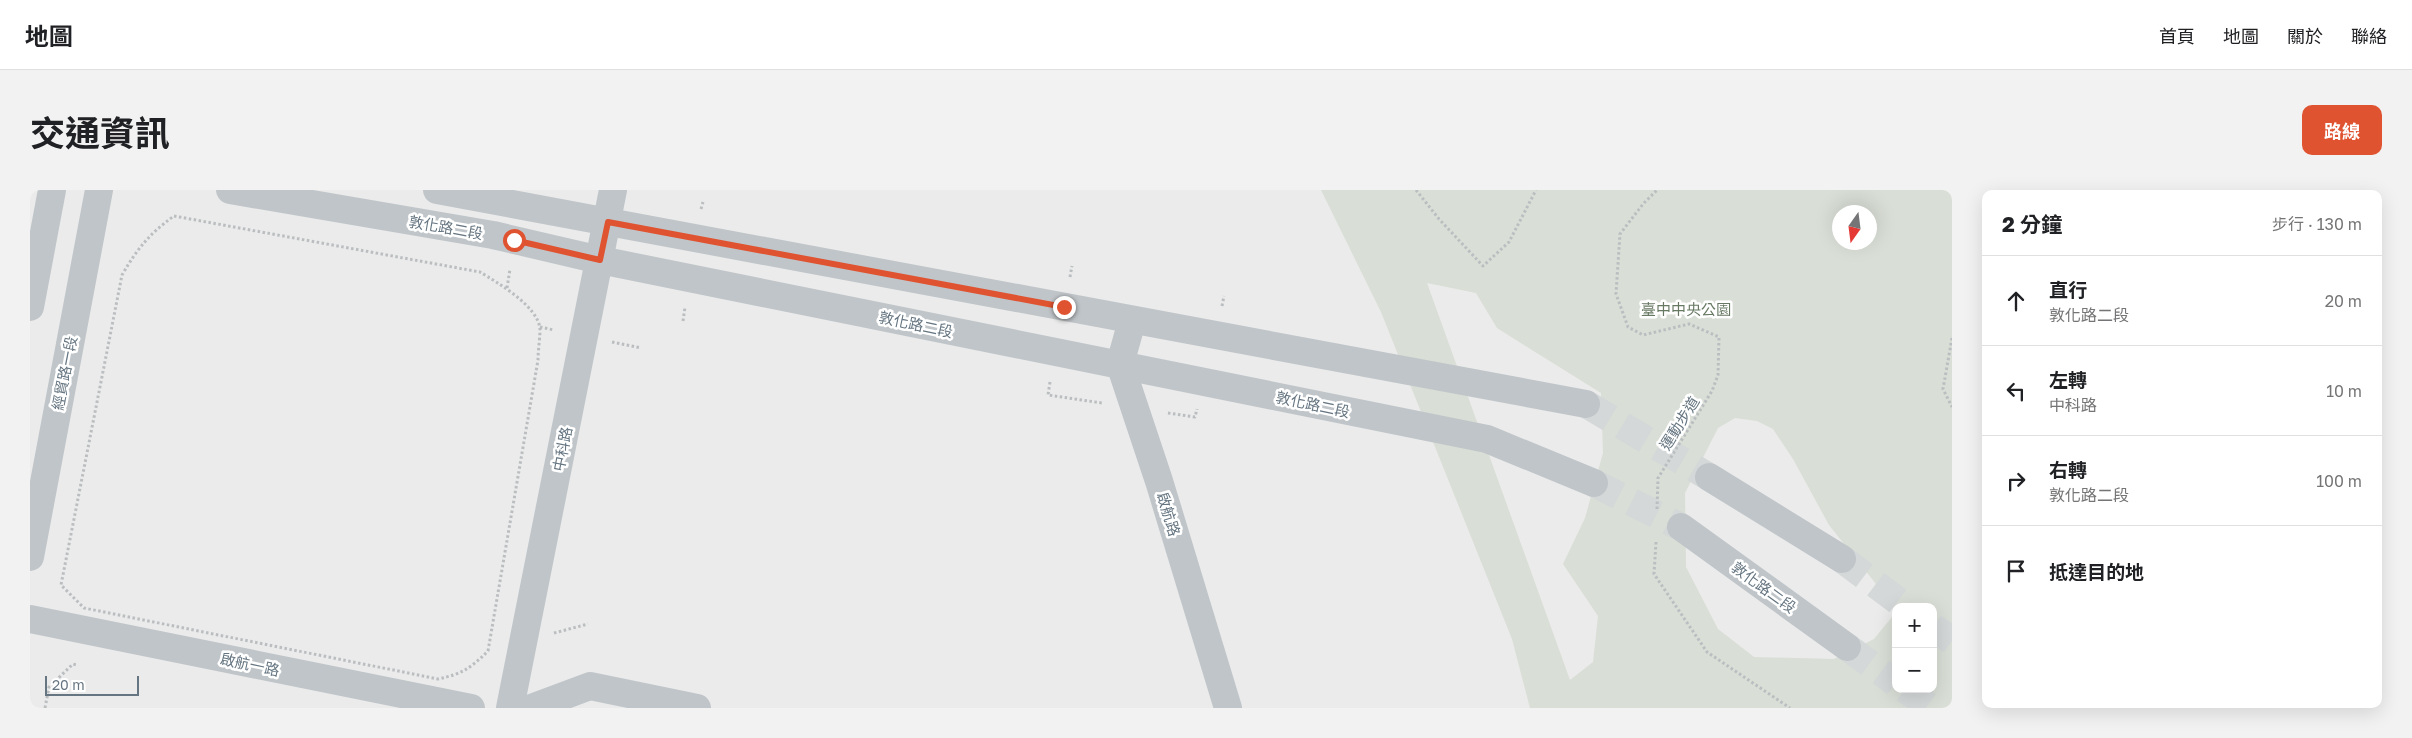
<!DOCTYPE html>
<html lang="zh-TW">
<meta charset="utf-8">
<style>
body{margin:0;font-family:"Golos Text","Noto Sans TC",sans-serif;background:#f2f2f2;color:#202124}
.controls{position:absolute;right:15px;bottom:15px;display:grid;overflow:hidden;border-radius:10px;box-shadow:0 5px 20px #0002}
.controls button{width:45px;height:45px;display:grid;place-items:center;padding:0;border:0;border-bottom:1px solid #e0e0e0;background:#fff;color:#202124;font:25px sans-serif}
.compass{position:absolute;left:1802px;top:15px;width:45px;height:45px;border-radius:50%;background:#fff;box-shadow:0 5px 20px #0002;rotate:194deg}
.scale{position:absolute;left:15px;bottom:12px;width:94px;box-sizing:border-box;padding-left:5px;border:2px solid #657581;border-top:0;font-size:14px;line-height:18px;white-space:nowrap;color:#657581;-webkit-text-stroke:4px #fff;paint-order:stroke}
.stop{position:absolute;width:15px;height:15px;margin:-11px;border:4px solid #df5330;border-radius:50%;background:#fff}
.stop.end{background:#df5330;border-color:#fff;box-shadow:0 1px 5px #0008}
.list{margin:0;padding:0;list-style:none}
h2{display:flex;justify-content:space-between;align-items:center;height:65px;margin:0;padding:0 20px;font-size:21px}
h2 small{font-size:16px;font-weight:400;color:#757577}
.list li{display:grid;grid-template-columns:32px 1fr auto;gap:15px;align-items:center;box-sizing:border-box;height:90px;padding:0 20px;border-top:1px solid #e0e0e0}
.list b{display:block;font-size:19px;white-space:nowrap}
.list p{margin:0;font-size:16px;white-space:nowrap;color:#757577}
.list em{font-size:16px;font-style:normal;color:#757577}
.icon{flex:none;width:28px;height:28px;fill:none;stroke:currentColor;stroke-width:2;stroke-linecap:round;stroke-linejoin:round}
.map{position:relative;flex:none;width:1922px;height:518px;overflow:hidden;border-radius:10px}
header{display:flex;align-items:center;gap:30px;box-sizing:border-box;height:70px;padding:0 25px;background:#fff;border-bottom:1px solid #e0e0e0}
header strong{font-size:24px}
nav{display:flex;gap:28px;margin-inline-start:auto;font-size:18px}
.intro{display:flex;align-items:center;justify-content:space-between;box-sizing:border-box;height:120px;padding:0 30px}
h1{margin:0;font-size:35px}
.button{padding:12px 22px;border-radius:10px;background:#df5330;color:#fff;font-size:18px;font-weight:700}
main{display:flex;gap:30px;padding:0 30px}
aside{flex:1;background:#fff;border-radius:10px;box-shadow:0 5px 20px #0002}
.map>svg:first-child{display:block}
.built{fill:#eaebea;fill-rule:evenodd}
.park{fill:#d9ded6;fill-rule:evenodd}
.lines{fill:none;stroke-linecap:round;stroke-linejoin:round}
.minor-tunnel{stroke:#d4d8d9;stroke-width:28;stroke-dasharray:28 14;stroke-linecap:butt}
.path{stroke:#bbbec1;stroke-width:3;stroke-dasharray:2.5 2.5;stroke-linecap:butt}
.minor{stroke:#c0c5c9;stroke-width:28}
.route{stroke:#df5330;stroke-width:6}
.labels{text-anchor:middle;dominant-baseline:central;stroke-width:5;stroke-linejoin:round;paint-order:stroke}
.street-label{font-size:15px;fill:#657581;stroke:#fff}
.park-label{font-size:15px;fill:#687963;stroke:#fff}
</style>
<header>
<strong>地圖</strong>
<nav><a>首頁</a><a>地圖</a><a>關於</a><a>聯絡</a></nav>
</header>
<div class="intro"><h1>交通資訊</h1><a class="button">路線</a></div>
<main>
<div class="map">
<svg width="1922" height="518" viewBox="0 0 1922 518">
<rect width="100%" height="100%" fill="#f9f9f6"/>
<path class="built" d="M0,0H1922V518H0ZM1810,22H1840V52H1810ZM1866,417H1903V499H1866Z"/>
<path class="park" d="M1291,0H1922V518H1500L1482,449L1351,122ZM1810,22H1840V52H1810ZM1397,93L1446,103L1467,138L1571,203L1573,263L1555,328L1533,374L1568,426L1563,472L1540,490ZM1705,228L1727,231L1743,239L1763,269L1799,335L1866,419V417H1903V499H1866V422L1844,449L1804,469L1724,467L1688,439L1656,377L1655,303L1688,238Z"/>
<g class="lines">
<g class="minor-tunnel">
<path d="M1556,214L1679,287"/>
<path d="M1564,293L1651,337"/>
<path d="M1812,369L1876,417"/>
<path d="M1903,437L1922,451"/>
<path d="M1817,457L1866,493"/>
<path d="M1875,499L1901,518"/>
</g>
<g class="path">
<path d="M1386,0L1409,29L1453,76L1479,52L1506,0"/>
<path d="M671,19L673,12"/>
<path d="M144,26L450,82C468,93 508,116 510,139C510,149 508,160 508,170L458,461C441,478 432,484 408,489L54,418L31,395L92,85C107,59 119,44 144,26Z"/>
<path d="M1040,87L1042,76"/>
<path d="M477,98L480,79"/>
<path d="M1192,116L1194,106"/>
<path d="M653,131L655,117"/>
<path d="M510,137L524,140"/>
<path d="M1922,148L1913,199L1922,217"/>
<path d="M582,152L611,158"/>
<path d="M1020,192L1018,205L1072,213"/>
<path d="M1138,223L1165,227L1167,219"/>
<path d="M1627,319L1628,288L1682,201L1688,185L1689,147L1659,134L1613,145L1598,137L1586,104L1590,44L1613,14L1627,0"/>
<path d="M1626,352L1624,384L1677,462L1760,518"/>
<path d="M524,443L558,434"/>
<path d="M15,518L19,497L43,474L47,475"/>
</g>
<g class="minor">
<path d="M200,0L463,45L570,70L1457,249L1564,293"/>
<path d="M407,0L1556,214"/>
<path d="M0,117L22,0"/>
<path d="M1102,131L1090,174L1129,291L1198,518"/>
<path d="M1679,287L1812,369"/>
<path d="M1651,337L1817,457"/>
<path d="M0,367L69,0"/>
<path d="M0,429L441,518"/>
<path d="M480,518L583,0"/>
<path d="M501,518L560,496L667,518"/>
</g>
</g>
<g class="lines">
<path class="route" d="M484,50L570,70L578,32L1034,117"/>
</g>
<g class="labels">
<g class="street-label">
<text transform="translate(416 37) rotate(10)">敦化路二段</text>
<text transform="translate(886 134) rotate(12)">敦化路二段</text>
<text transform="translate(34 183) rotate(-79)">經貿路一段</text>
<text transform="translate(1283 214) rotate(12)">敦化路二段</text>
<text transform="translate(1649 233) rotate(-58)">運動步道</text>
<text transform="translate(532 259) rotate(-79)">中科路</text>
<text transform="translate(1139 324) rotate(73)">啟航路</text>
<text transform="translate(1734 397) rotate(36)">敦化路二段</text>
<text transform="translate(220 474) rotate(12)">啟航一路</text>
</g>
<g class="park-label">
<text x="1656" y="119">臺中中央公園</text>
</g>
</g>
</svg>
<div class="controls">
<button>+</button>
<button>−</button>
</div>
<svg class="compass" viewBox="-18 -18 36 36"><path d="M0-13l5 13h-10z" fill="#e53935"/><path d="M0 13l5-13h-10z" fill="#757577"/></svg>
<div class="scale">20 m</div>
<div class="stop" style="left:484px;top:50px"></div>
<div class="stop end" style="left:1034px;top:117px"></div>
</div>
<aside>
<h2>2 分鐘<small>步行 · 130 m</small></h2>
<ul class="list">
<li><svg class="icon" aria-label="ahead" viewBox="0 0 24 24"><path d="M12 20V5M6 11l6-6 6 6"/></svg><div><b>直行</b><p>敦化路二段</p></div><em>20 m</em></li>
<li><svg class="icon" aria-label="left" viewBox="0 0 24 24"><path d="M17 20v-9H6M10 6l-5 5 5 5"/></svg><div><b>左轉</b><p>中科路</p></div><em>10 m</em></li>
<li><svg class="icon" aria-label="right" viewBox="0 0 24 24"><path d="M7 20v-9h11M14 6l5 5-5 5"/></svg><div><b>右轉</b><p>敦化路二段</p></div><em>100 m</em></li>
<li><svg class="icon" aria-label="arrive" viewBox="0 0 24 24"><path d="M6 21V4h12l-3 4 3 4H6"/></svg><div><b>抵達目的地</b></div></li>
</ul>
</aside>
</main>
